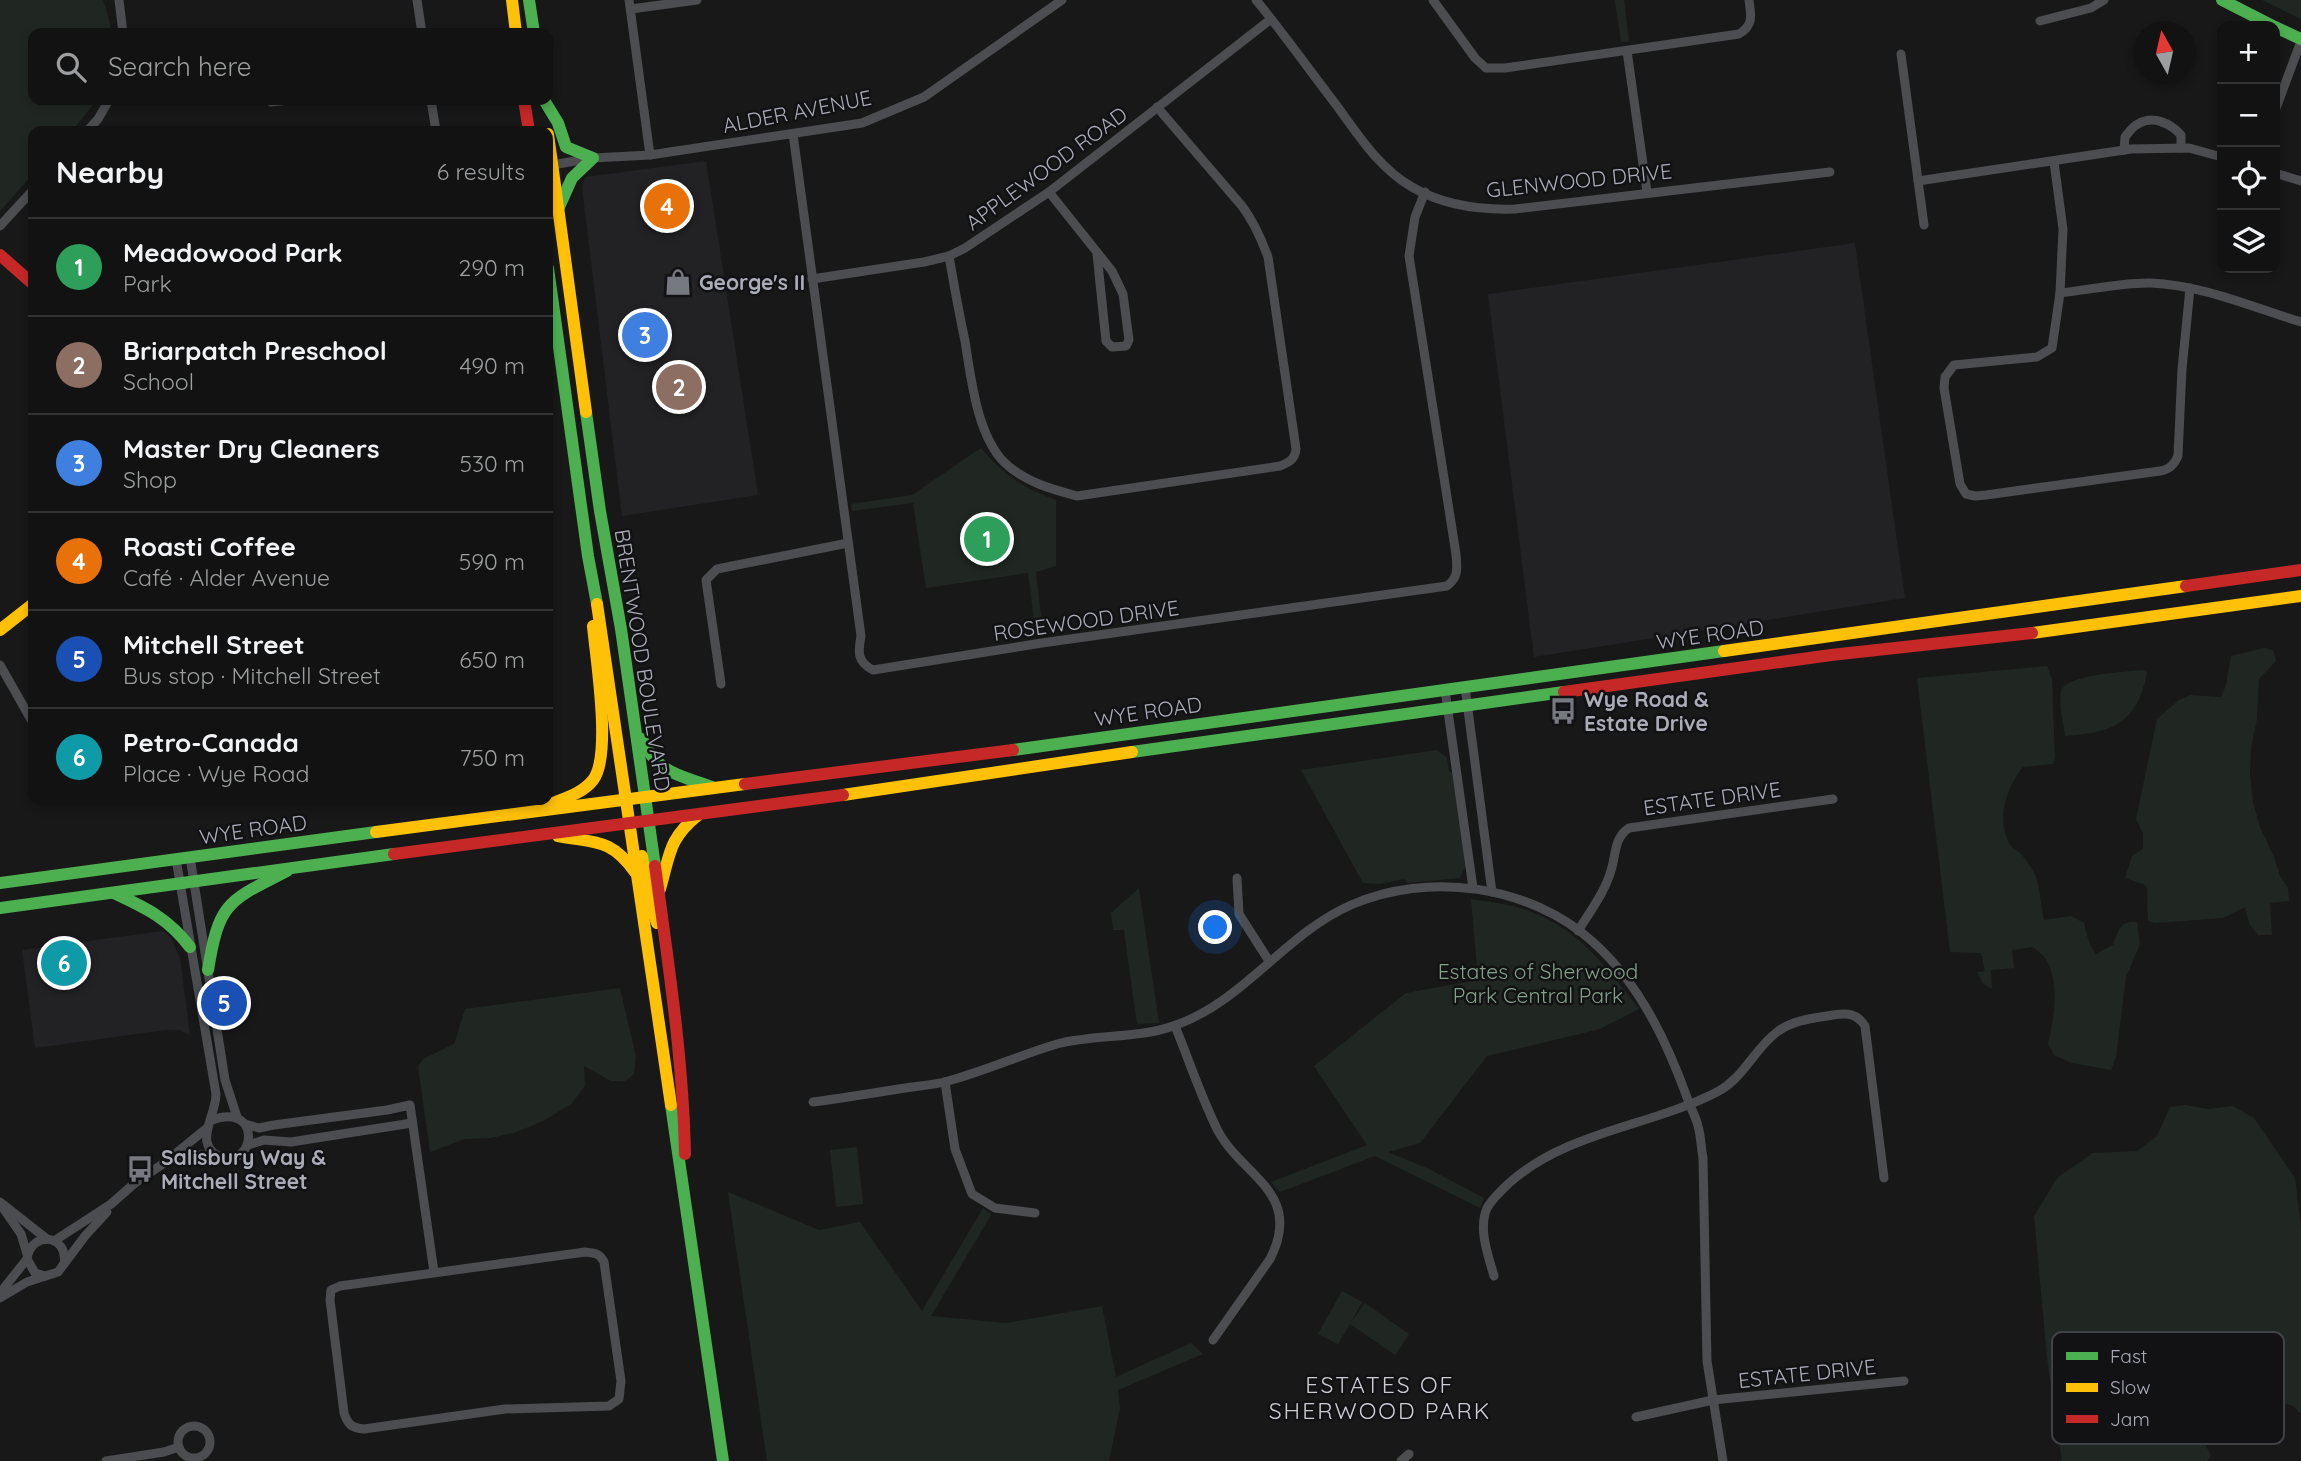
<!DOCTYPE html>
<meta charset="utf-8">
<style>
body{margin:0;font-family:Quicksand,sans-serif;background:#1f2020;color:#f1f3f6}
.controls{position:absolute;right:21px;top:21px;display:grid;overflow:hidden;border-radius:14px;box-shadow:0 4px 10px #0003}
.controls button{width:63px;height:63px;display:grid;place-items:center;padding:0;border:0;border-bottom:2px solid #313232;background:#121212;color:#f1f3f6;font:35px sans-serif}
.compass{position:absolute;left:2133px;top:21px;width:63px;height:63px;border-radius:50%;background:#121212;box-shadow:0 4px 10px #0003;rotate:352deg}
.you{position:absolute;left:1216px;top:928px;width:24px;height:24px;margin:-18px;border:5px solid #fff;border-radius:50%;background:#1a73e8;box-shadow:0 0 0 10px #1a73e833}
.badge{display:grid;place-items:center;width:46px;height:46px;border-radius:50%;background:#777980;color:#fff;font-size:23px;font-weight:700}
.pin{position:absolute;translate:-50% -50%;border:4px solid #fff;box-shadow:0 2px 7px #0006}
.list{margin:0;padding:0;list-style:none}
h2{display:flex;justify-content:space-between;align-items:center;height:91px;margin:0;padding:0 28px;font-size:30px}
h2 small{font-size:23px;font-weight:400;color:#9c9e9f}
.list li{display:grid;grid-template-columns:46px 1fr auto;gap:21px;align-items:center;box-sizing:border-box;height:98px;padding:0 28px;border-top:2px solid #313232}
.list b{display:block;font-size:26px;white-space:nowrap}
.list p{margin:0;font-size:23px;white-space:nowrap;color:#9c9e9f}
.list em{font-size:23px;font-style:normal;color:#9c9e9f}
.icon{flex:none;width:38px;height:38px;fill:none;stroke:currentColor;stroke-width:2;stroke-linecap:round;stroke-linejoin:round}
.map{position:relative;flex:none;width:2301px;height:1461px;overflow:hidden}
.search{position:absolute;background:#121212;box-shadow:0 4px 10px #0003;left:28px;top:28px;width:525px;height:77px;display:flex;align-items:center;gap:18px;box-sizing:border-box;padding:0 24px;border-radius:14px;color:#9c9e9f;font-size:26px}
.panel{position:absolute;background:#121212;box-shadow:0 4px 10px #0003;left:28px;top:126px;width:525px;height:679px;border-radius:14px}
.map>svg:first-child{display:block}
.built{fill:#222224}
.green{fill:#202722}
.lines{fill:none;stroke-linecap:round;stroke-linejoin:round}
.street{stroke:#4c4d51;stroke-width:9}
.fast{stroke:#4caf50;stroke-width:12}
.slow{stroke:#ffc107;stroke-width:12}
.jam{stroke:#c62828;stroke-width:12}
.labels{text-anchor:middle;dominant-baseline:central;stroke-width:5;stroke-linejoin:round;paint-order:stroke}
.street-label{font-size:21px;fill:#aaadb8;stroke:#121214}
.poi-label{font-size:21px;font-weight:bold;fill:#aaadb8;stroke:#121214;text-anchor:start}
.park-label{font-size:21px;fill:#82a287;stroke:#121214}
.neighbourhood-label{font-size:23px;letter-spacing:2px;fill:#cbccd4;stroke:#121214}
.key{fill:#121214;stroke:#404045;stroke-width:2}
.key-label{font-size:19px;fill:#aaadb8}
</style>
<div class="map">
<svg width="2301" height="1461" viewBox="0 0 2301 1461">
<rect width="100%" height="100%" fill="#181818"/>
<g class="built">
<path d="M706,161L758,495L622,516L582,187L585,177Z"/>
<path d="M1855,243L1905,598L1534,657L1488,294Z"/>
<path d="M163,931L171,938L180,958L190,1035L180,1030H166L35,1048L22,950Z"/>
</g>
<g class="green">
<path d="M0,0H103L110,23V33H33V100H97L72,131H33V174L0,211Z"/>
<path d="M1615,0H1624L1629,41L1621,42Z"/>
<path d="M2262,0H2301V19Z"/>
<path d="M981,448C1004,475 1023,488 1056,500V566L1036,572L1043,634L1036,635L1028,573L926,588L913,503L852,511L851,504L912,495Z"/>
<path d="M2264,648L2273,650L2276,661L2259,679L2257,719L2251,748L2250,774L2253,802L2260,827L2274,857L2280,876L2288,888L2289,901L2270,903L2272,935H2258L2249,923L2245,907L2223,918L2155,923L2148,921L2147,888L2145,885L2125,878L2132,856L2143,849V834L2136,819L2157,719L2179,700L2190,695L2221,697L2226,685L2231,656Z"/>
<path d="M2047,666L2052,679L2055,757L2053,764L2023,767C2007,786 1996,819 2009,843C2012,848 2017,850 2021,854C2026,859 2033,870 2036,877C2040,890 2041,906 2044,920L2071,916L2084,923L2089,943L2096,954L2113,945C2118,931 2120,920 2137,922L2140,944L2126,977L2116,1057L2111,1070L2072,1063L2054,1055L2048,1044C2054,1018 2060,983 2046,959C2043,954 2037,951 2033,947L2012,950L2014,968L1991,970L1992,989L1983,983L1977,972L1985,971L1981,953L1950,952L1917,678Z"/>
<path d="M2143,670L2147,672C2138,723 2112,733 2065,736C2064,723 2058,705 2061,692C2064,674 2127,672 2143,670Z"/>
<path d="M1437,750L1447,758L1449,771L1453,773L1466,865L1460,878L1408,883L1404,879L1380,884L1363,883L1301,770Z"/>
<path d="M1139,888L1159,1023L1137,1024L1124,930H1113L1111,913Z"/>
<path d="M1471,899C1487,902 1504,903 1520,908C1576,925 1605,965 1639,1009L1600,1029L1487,1056L1420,1143L1388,1152L1429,1169L1484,1198L1480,1208L1375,1156L1280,1192L1271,1182L1367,1145L1314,1066L1406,993L1478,980Z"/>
<path d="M620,988L636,1057L634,1074L625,1081H611L584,1066L585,1086L571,1104L543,1121L514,1133L491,1138L465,1139L430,1152L418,1066L423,1059L454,1044L465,1009Z"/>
<path d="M2185,1105L2208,1109L2233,1106L2254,1118L2295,1178L2301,1228V1414L2293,1406L2275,1400L2250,1407L2232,1398H2218L2200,1405L2202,1438L2211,1456L2207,1461H2062L2047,1358L2034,1216L2058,1177L2093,1153L2137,1151L2157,1136L2170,1107Z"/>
<path d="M857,1147L863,1204L836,1207L830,1150Z"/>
<path d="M728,1192L819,1230L860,1222L922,1311L983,1208L991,1215L931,1316L1006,1323L1102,1306L1116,1377L1191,1343L1203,1354L1118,1390L1120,1408L1109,1461H767Z"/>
<path d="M1342,1291L1362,1302L1351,1322L1365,1303L1409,1334L1395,1355L1350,1324L1338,1344L1318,1334Z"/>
</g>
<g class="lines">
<g class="street">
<path d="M119,0L123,33"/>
<path d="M417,0L422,33"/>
<path d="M629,0L650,155"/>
<path d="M1256,0C1284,34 1310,71 1337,106C1359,136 1379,168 1412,187C1444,206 1480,210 1515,209L1830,172"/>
<path d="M1433,0L1475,58L1486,68H1505L1739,34C1754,25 1751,15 1749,0"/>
<path d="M631,9L697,0"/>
<path d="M2040,21L2091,8L2104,0"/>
<path d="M1627,51L1647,192"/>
<path d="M1901,54L1924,225"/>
<path d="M431,100L436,131"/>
<path d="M271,102L289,100"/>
<path d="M2275,111L2301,41"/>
<path d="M87,131L98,119L109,100"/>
<path d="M793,134L861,636C858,652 857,662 873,670L1042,643L1447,586C1459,577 1457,568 1456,554L1409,256L1415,217L1425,192"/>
<path d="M2124,150L2125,137C2128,133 2133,126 2138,124C2153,115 2170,123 2181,135V148"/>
<path d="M2054,162L2063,229L2060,293L2052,348L2037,357L1954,365L1945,377L1944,388L1960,484L1966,494L1975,496L1986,495L2160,471C2170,469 2174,465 2178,456L2182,369L2190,288"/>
<path d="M552,165L593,158L650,155L862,123L924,97L1062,0"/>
<path d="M2275,173L2301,181"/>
<path d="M1918,181L2131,149L2189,148L2222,157"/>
<path d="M1049,192L1112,271L1123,294L1129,340L1126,346L1112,347L1106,341L1097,254"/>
<path d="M0,226L33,190"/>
<path d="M949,256C954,285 959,313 965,341C971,378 977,436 1005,463C1025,482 1051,489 1077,496L1280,466C1290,462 1295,459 1296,449L1268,257C1261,238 1254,222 1242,206L1157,107"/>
<path d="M812,279L924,262L949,256L965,248L1049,192L1271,19"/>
<path d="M2060,293C2087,290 2125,282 2151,283C2202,285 2252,307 2301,322"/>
<path d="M0,665L33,723"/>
<path d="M721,684L706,580L717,569L848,543"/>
<path d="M1465,687L1492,892"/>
<path d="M1445,690L1473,888"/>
<path d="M190,857L225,1080L237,1117"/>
<path d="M176,859L216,1094C216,1110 204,1129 207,1142C209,1150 214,1155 222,1157C255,1168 263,1102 212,1120"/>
<path d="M1237,878L1239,914L1269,961"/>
<path d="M1578,931C1591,910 1606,891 1612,867C1616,852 1615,837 1629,828L1833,799"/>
<path d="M1175,1026C1189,1060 1201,1097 1218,1131C1242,1176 1304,1193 1270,1259L1213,1340"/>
<path d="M945,1082L955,1149L972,1194L995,1208L1035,1213"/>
<path d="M813,1102C843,1098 874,1093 905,1088C919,1086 934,1085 948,1081C985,1071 1020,1055 1057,1044C1095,1034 1140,1039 1176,1025C1244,1001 1285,934 1351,905C1428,871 1530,885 1593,942C1640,984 1667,1042 1688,1100C1691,1109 1696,1117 1698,1126C1701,1136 1701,1148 1703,1158L1707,1361L1723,1461"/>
<path d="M245,1124L259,1128L274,1125L387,1110L410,1105L434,1272"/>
<path d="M248,1145L264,1140L291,1142L412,1123"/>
<path d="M166,1162L191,1155H216"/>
<path d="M0,1202L47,1239"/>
<path d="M3,1208L21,1234L27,1254"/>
<path d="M54,1241L111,1204L135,1183L164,1163L207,1128"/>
<path d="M585,1252C594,1253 600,1253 604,1262L621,1381L619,1399L609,1406L505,1409L364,1429C352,1428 348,1425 344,1413L330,1300L331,1290L340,1286Z"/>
<path d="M45,1276L35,1273L27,1259C31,1230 69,1234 64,1264"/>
<path d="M1494,1276C1488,1255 1478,1229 1487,1208C1492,1199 1501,1191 1508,1184C1567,1131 1649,1127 1717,1092C1744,1078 1754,1049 1777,1032C1793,1020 1814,1018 1833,1015C1847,1013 1857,1013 1865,1026L1884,1178"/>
<path d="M0,1293L27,1259"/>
<path d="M0,1298L27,1282L58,1272L85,1236L107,1212"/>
<path d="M1636,1417L1713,1400L1904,1381"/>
<circle cx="194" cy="1442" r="16"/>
<path d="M106,1461L164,1452L179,1447"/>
<path d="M1401,1461L1409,1454"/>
</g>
<g class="fast">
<path d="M529,0L534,33"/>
<path d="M2222,0L2273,26"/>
<path d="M2275,27L2301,39"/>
<path d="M544,100L558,123L566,147L593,158L572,178L559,207"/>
<path d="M548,268L588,556L597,604"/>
<path d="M586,412L600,511L621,629L655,866"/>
<path d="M642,739C658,774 679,775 712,787"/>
<path d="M1013,750L1724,651"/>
<path d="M1132,752L1564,692"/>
<path d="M0,883L376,832"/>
<path d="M114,893C146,908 168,918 190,947"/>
<path d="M0,908L394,854"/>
<path d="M208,970C219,902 228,901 287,871"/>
<path d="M671,1105L723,1461"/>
</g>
<g class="slow">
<path d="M512,0L516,33"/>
<path d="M548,134L586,412"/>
<path d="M597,604L671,1105"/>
<path d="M0,630L33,604"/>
<path d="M2032,633L2301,596"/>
<path d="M1724,651L2186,586"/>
<path d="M843,795L1132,752"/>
<path d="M551,804C565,798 583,793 593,780C612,756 596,659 593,626"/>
<path d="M376,832L745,784"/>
<path d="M558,836C595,843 611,838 635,872"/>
<path d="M642,856L649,900L657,923"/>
<path d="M660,889C670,855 668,839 698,815"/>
</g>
<g class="jam">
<path d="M524,100L529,131"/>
<path d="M0,255L33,284"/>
<path d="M2186,586L2301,570"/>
<path d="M1564,692L1831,655L2032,633"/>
<path d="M745,784L1013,750"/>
<path d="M394,854L843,795"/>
<path d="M655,866C668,961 683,1058 685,1154"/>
</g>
</g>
<defs>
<symbol id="shop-bare" viewBox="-9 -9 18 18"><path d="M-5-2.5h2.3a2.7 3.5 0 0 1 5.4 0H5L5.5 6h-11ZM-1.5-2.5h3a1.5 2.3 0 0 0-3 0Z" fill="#777980" stroke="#121214" stroke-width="2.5" paint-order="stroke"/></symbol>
<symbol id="bus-bare" viewBox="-9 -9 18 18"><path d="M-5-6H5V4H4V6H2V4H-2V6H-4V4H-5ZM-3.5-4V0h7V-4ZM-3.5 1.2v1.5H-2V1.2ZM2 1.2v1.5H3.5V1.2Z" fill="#777980" stroke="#121214" stroke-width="2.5" paint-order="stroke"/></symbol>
</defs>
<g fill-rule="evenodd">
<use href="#shop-bare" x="659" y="263" width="38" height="38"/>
<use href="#bus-bare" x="1544" y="692" width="38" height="38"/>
<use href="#bus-bare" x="121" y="1150" width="38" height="38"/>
</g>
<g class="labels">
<g class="street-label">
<text transform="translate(797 111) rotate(-11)">ALDER AVENUE</text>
<text transform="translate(1046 168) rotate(-36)">APPLEWOOD ROAD</text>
<text transform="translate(1579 180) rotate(-6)">GLENWOOD DRIVE</text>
<text transform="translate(1086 620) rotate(-8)">ROSEWOOD DRIVE</text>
<text transform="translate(1710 634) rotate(-8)">WYE ROAD</text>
<text transform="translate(643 660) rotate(81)">BRENTWOOD BOULEVARD</text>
<text transform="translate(1148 711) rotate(-8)">WYE ROAD</text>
<text transform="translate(1712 798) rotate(-8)">ESTATE DRIVE</text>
<text transform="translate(253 829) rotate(-8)">WYE ROAD</text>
<text transform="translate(1807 1373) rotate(-6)">ESTATE DRIVE</text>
</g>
<g class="poi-label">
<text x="699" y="282">George's II</text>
<text x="1584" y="699">Wye Road &amp;<tspan x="1584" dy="24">Estate Drive</tspan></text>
<text x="161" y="1157">Salisbury Way &amp;<tspan x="161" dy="24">Mitchell Street</tspan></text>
</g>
<g class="park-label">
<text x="1538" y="971">Estates of Sherwood<tspan x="1538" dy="24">Park Central Park</tspan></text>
</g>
<g class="neighbourhood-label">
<text x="1380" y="1384">ESTATES OF<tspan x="1380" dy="26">SHERWOOD PARK</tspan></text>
</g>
</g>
<rect x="2052" y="1332" width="232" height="112" rx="10" class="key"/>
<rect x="2066" y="1352" width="32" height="8" fill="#4caf50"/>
<rect x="2066" y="1383" width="32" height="9" fill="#ffc107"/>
<rect x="2066" y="1415" width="32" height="8" fill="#c62828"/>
<g class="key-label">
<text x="2110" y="1363">Fast</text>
<text x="2110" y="1394">Slow</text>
<text x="2110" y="1426">Jam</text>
</g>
</svg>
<div class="controls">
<button>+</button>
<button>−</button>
<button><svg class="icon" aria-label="locate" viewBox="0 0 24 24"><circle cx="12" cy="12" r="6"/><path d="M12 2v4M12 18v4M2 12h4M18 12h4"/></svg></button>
<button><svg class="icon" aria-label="layers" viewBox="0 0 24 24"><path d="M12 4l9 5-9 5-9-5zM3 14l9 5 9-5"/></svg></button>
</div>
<svg class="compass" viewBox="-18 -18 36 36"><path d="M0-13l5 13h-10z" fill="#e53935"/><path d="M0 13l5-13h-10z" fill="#9c9e9f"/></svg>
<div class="you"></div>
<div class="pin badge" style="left:987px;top:539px;background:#2e9e5b">1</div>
<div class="pin badge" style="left:679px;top:387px;background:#8d6e63">2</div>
<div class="pin badge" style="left:645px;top:335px;background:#3f7fe0">3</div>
<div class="pin badge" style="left:667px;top:206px;background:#e8710a">4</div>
<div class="pin badge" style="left:224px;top:1003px;background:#1a4fb4">5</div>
<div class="pin badge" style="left:64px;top:963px;background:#0f9aa8">6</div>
<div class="search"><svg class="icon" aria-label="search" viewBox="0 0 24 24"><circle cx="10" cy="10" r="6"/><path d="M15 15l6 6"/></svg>Search here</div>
<section class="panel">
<h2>Nearby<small>6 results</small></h2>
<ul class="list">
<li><span class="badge" style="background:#2e9e5b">1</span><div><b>Meadowood Park</b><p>Park</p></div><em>290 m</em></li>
<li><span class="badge" style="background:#8d6e63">2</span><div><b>Briarpatch Preschool</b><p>School</p></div><em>490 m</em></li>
<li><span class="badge" style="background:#3f7fe0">3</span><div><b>Master Dry Cleaners</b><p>Shop</p></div><em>530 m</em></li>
<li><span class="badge" style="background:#e8710a">4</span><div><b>Roasti Coffee</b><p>Café · Alder Avenue</p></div><em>590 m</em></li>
<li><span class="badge" style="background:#1a4fb4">5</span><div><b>Mitchell Street</b><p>Bus stop · Mitchell Street</p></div><em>650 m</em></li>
<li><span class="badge" style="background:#0f9aa8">6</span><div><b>Petro-Canada</b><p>Place · Wye Road</p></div><em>750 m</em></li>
</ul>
</section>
</div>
